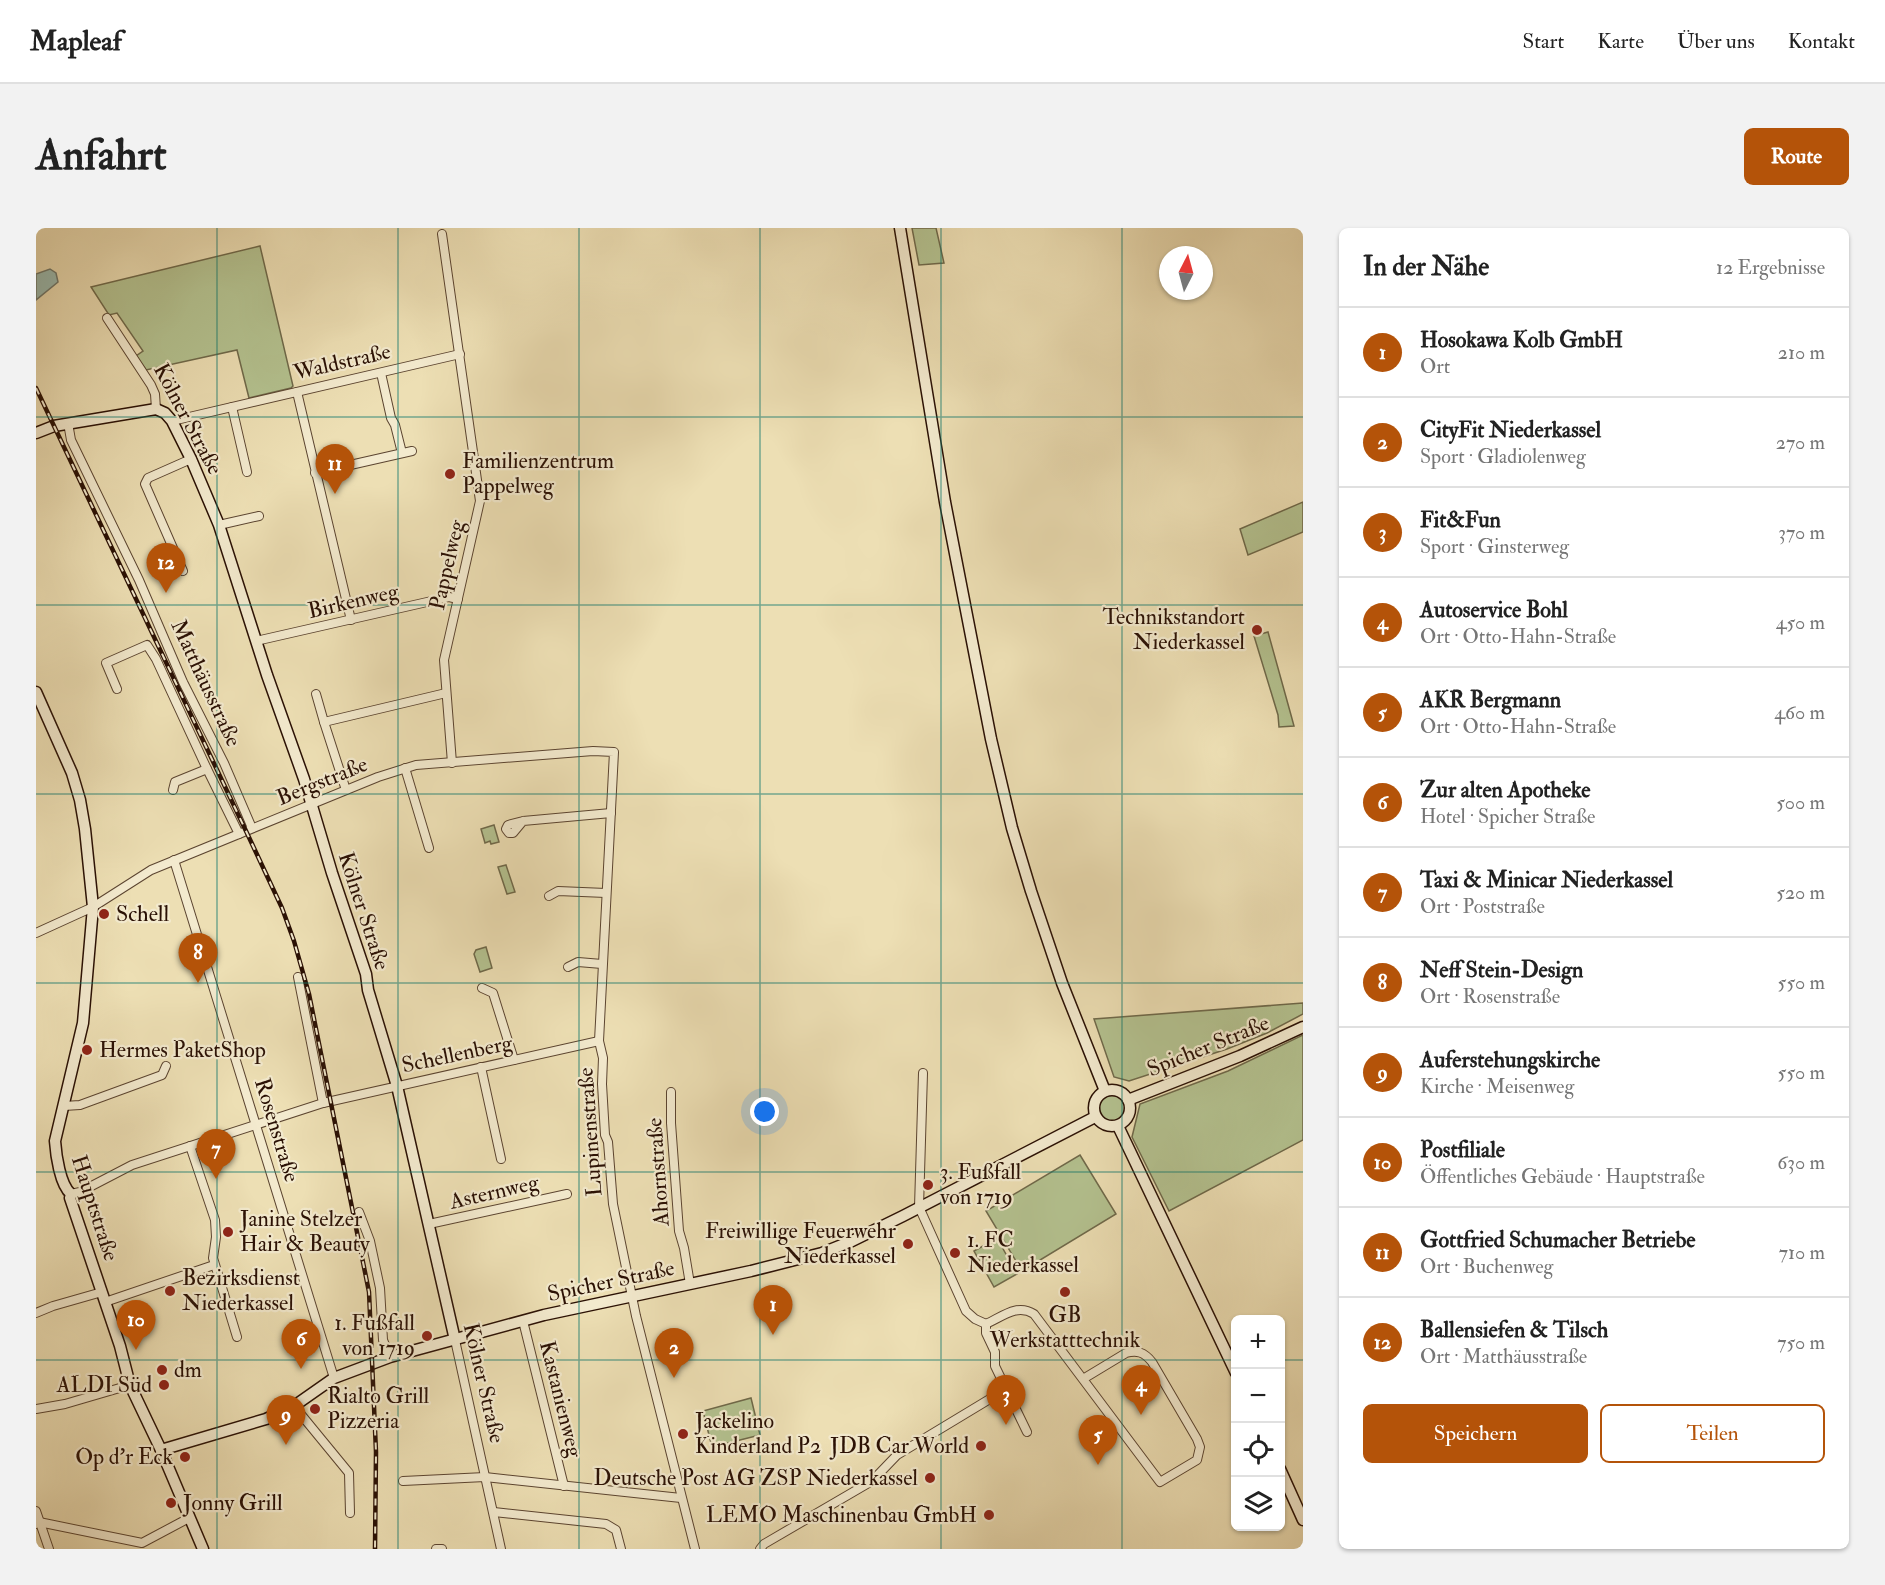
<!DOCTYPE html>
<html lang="de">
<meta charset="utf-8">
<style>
body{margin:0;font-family:"IM FELL Double Pica",serif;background:#f2f2f2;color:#222}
.controls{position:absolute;right:18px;bottom:18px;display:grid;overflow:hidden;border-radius:9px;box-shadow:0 2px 4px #0004}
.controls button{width:54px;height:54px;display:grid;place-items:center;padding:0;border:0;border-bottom:2px solid #e0e0e0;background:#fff;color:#222;font:30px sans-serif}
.compass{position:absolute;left:1123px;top:18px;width:54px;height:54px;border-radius:50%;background:#fff;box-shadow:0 2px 4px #0004;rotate:6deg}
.you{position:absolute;left:729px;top:884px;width:21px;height:21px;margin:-15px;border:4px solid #fff;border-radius:50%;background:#1a73e8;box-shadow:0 0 0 9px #1a73e833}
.badge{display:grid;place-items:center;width:39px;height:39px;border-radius:50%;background:#b45309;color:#fff;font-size:20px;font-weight:700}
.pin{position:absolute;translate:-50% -50px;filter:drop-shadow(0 2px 3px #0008)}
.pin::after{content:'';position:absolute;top:32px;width:21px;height:18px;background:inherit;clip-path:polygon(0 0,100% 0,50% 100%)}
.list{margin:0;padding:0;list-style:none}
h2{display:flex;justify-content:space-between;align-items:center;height:78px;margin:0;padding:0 24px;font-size:26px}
h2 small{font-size:20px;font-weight:400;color:#767676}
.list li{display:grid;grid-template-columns:39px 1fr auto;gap:18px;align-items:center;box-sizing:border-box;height:90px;padding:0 24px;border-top:2px solid #e0e0e0}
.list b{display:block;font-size:22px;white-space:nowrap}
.list p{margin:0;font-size:20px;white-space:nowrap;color:#767676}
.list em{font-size:20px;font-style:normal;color:#767676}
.actions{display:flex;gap:12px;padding:18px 24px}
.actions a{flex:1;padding:14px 0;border:2px solid #b45309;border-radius:9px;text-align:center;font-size:21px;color:#b45309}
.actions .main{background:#b45309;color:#fff}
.icon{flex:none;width:33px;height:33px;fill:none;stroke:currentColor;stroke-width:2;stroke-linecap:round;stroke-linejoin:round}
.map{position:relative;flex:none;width:1267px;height:1321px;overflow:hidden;border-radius:9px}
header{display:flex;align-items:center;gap:36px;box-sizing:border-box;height:84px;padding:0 30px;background:#fff;border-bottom:2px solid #e0e0e0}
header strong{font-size:28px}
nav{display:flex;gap:33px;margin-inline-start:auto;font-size:21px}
.intro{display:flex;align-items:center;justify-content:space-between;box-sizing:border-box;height:144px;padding:0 36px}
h1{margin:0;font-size:42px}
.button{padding:15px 27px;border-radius:9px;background:#b45309;color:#fff;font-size:21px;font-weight:700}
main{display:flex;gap:36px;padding:0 36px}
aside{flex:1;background:#fff;border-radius:9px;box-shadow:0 2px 4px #0004}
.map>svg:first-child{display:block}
.green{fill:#b4c290;stroke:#6f694a;stroke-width:1.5}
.water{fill:#9abcb2;stroke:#6d776c;stroke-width:1.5}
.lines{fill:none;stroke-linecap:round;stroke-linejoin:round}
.street-casing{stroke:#5b4430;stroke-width:10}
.secondary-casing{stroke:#2a1004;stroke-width:13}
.street{stroke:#f3eace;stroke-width:8}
.secondary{stroke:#f3eace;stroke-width:10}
.rail-casing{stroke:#2a1004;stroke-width:4.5}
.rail{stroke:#f3eace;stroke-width:2;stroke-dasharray:7;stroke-linecap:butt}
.grid{fill:none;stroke:#0f766e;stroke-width:1.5;stroke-opacity:0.55}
.poi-dot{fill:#8f2418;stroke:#f3eace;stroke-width:2}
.labels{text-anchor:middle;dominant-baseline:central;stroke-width:4.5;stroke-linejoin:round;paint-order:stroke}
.street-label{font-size:22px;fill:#2a1004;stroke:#f3eace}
.poi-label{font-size:22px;fill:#2a1004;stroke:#f3eace;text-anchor:start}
</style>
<header>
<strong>Mapleaf</strong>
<nav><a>Start</a><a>Karte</a><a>Über uns</a><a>Kontakt</a></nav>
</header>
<div class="intro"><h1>Anfahrt</h1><a class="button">Route</a></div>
<main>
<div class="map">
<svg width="1267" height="1321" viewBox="0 0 1267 1321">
<rect width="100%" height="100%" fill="#eddfb4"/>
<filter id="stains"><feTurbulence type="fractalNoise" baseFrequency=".00333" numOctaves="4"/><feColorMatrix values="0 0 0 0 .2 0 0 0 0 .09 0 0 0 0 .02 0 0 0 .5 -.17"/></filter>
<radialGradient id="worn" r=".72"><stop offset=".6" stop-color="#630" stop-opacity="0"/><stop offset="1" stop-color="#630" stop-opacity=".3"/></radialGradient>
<g class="green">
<path d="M876,0H900L908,35L883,37Z"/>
<path d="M224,18L257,158L255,160L213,170L201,122L110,142L100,128L107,123L81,85L73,87L55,59Z"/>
<path d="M1267,274V304L1212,327L1204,301Z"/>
<path d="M1232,404L1255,487L1258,498L1243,499L1242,487L1218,408Z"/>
<path d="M458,597L463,614L455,616L454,613L449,615L445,601Z"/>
<path d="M470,637L479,664L471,666L462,639Z"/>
<path d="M450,719L456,740L444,744L438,726L440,722Z"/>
<path d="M1267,775V786L1231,805L1191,821L1093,853L1078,849L1058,791Z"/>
<path d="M1267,807V912L1133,983L1096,909L1104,876L1192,843Z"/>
<circle cx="1075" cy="881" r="15"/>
<path d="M1044,927L1080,986L986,1043L950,983Z"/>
<path d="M961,1010L981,1046L958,1059L938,1023Z"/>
<path d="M715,1170L724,1207L676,1219L667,1183Z"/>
</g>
<path class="water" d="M14,41L20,45L22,54L0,72V46Z"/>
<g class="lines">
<defs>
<g id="street">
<path d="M406,6L444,273L408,432L416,535"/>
<path d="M71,90L115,157L119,166L120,181"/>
<path d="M345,145L355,190L359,197L366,225"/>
<path d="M261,164L315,392"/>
<path d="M196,179L211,244"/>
<path d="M136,193L424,126"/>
<path d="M32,195L35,212L103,352L147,454L188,535L216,600"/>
<path d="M279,245L376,223"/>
<path d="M183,297L223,288"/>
<path d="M147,343L109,256L112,250L155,231"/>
<path d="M220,413L413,369L422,371"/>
<path d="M81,461L70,435L111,417L120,431L171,541L203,606"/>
<path d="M280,466L288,494"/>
<path d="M369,540L393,620"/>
<path d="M137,562L139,554L171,541"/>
<path d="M310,562L288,494L410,465"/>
<path d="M487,593L477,605H473L470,601L472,597L487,593L575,585"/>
<path d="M138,632L298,1150"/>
<path d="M513,668L522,663L570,665"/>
<path d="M0,705L57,679L115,642L342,549L380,537L557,523L578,524L563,813L567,830L566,856L569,907L572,914L577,976L600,1088L659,1321"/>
<path d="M532,739L542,734L566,736"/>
<path d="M262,749L287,875"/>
<path d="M446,760L457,765L478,832"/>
<path d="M445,839L465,931"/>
<path d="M887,845L883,979L930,1083L939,1091L950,1096"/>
<path d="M635,864V895L643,1003L648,1020L654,1056"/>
<path d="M28,878L44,877L126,847L130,838"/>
<path d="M154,918L179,992L180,1009L177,1030L201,1109"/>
<path d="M35,966L44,964L96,937L287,875L563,813"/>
<path d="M323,984L334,1013L344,1060L347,1112L354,1129"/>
<path d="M393,996L531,966"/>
<path d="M69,1074L178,1037"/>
<path d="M0,1085L17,1078L66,1064"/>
<path d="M487,1093L528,1258"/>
<path d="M950,1096C966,1089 981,1075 998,1086L1124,1254L1161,1232L1164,1219L1161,1211L1116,1134C1108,1124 1101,1122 1090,1125L1047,1151"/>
<path d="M950,1096V1105L959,1124V1138L991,1204"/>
<path d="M419,1112L465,1321"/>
<path d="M258,1178L313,1245L314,1285"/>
<path d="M0,1181L29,1176L94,1157"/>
<path d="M367,1253L449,1249L645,1270"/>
<path d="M0,1283L13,1321"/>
<path d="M458,1284L570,1296L580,1302L585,1321"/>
<path d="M0,1296L3,1294L106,1315L153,1290"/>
<path d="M400,1321H406"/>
<path d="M724,1321L728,1316L836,1253L861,1227L962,1166L967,1154"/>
</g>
<g id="secondary">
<path d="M864,0L909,274L955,511L976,600L995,663L1026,755L1069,863"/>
<path d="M0,205L18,198L120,181L129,185L136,193L155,231L183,297L231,447L268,551L296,645L330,746L332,762L361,858L419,1112"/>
<path d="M0,464L36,545L44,572L49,601L57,679L47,795L19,913C20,927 24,957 35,966L34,970L84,1118L94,1157L125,1222L167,1321"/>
<circle cx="1076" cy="880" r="18"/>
<path d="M1092,872L1204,828L1267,799"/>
<path d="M1082,898L1200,1145"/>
<path d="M125,1222L230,1191L258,1178L298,1150L354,1129L508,1087L715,1043L786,1025L816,1013L867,988L1059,889"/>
<path d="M1244,1241L1267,1292"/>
</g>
</defs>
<use href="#street" class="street-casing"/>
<use href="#secondary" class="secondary-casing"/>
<use href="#street" class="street"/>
<use href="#secondary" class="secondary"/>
<defs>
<path id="rail" d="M0,160L210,603L246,680L258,713L273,766L333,1064L340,1224L339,1321"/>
</defs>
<use href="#rail" class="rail-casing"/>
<use href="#rail" class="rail"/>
</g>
<path class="grid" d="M181,0V1321M362,0V1321M543,0V1321M724,0V1321M905,0V1321M1086,0V1321M0,189H1267M0,377H1267M0,566H1267M0,755H1267M0,944H1267M0,1132H1200M1244,1132H1267"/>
<g class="poi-dot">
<circle cx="414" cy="246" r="6"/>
<circle cx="1221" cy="402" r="6"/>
<circle cx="68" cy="686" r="6"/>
<circle cx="51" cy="822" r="6"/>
<circle cx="892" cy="957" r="6"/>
<circle cx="192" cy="1004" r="6"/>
<circle cx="872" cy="1016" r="6"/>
<circle cx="919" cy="1025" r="6"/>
<circle cx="134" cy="1063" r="6"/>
<circle cx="1029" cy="1064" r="6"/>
<circle cx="391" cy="1108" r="6"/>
<circle cx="126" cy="1142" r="6"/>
<circle cx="128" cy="1157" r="6"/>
<circle cx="279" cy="1181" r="6"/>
<circle cx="647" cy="1206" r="6"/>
<circle cx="945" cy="1218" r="6"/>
<circle cx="149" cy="1229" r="6"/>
<circle cx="894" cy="1250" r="6"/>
<circle cx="135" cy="1275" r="6"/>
<circle cx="953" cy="1287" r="6"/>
</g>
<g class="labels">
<g class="street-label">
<text transform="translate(306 134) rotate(-13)">Waldstraße</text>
<text transform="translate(152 191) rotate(62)">Kölner Straße</text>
<text transform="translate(411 337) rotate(-77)">Pappelweg</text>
<text transform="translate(317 373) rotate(-13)">Birkenweg</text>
<text transform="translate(170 455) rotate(65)">Matthäusstraße</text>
<text transform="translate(286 553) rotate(-22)">Bergstraße</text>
<text transform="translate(328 683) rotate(72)">Kölner Straße</text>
<text transform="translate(1172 818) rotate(-22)">Spicher Straße</text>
<text transform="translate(421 826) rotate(-12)">Schellenberg</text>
<text transform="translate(241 902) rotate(73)">Rosenstraße</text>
<text transform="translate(554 904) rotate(-94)">Lupinenstraße</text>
<text transform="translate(622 944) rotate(-94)">Ahornstraße</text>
<text transform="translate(458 964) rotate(-13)">Asternweg</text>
<text transform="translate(59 980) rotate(72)">Hauptstraße</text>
<text transform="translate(575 1053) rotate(-12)">Spicher Straße</text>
<text transform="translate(448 1155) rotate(77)">Kölner Straße</text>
<text transform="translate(525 1171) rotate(76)">Kastanienweg</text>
</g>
<g class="poi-label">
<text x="426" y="233">Familienzentrum<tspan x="426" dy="25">Pappelweg</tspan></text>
<text x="1209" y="389" text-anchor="end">Technikstandort<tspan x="1209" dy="25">Niederkassel</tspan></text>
<text x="80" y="686">Schell</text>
<text x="63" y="822">Hermes PaketShop</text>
<text x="904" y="944">3. Fußfall<tspan x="904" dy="25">von 1719</tspan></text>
<text x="204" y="991">Janine Stelzer<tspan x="204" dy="25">Hair &amp; Beauty</tspan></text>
<text x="860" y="1003" text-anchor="end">Freiwillige Feuerwehr<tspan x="860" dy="25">Niederkassel</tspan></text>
<text x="931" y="1012">1. FC<tspan x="931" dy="25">Niederkassel</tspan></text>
<text x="146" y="1050">Bezirksdienst<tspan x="146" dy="25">Niederkassel</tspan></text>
<text x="1029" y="1087" text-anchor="middle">GB<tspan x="1029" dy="25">Werkstatttechnik</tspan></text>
<text x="379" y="1095" text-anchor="end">1. Fußfall<tspan x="379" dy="25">von 1719</tspan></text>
<text x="138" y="1142">dm</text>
<text x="116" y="1157" text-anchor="end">ALDI Süd</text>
<text x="291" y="1168">Rialto Grill<tspan x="291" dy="25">Pizzeria</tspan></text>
<text x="659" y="1193">Jackelino<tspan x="659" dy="25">Kinderland P2</tspan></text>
<text x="933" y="1218" text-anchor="end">JDB Car World</text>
<text x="137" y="1229" text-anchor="end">Op d'r Eck</text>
<text x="882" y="1250" text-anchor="end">Deutsche Post AG ZSP Niederkassel</text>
<text x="147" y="1275">Jonny Grill</text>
<text x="941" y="1287" text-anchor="end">LEMO Maschinenbau GmbH</text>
</g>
</g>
<rect width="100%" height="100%" filter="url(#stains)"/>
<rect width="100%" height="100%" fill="url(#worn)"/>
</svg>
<div class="controls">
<button>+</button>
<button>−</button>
<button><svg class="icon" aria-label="locate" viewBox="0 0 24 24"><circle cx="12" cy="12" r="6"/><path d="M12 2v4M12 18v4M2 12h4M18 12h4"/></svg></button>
<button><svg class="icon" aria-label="layers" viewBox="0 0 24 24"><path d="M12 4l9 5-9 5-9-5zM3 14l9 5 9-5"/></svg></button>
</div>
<svg class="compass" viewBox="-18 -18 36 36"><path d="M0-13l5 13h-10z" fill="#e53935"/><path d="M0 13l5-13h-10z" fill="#767676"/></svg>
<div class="you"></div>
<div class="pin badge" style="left:737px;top:1107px">1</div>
<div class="pin badge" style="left:638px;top:1150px">2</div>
<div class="pin badge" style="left:970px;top:1197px">3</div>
<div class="pin badge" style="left:1105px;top:1187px">4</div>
<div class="pin badge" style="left:1062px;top:1237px">5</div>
<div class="pin badge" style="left:265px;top:1141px">6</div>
<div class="pin badge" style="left:180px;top:951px">7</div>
<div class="pin badge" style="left:162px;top:755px">8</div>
<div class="pin badge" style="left:250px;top:1217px">9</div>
<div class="pin badge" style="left:100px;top:1122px">10</div>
<div class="pin badge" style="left:299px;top:266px">11</div>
<div class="pin badge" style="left:130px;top:365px">12</div>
</div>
<aside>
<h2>In der Nähe<small>12 Ergebnisse</small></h2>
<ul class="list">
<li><span class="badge">1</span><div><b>Hosokawa Kolb GmbH</b><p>Ort</p></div><em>210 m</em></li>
<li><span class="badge">2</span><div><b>CityFit Niederkassel</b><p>Sport · Gladiolenweg</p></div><em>270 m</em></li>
<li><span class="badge">3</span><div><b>Fit&amp;Fun</b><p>Sport · Ginsterweg</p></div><em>370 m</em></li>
<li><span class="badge">4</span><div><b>Autoservice Bohl</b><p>Ort · Otto-Hahn-Straße</p></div><em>450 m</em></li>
<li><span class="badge">5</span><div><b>AKR Bergmann</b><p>Ort · Otto-Hahn-Straße</p></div><em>460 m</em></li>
<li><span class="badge">6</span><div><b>Zur alten Apotheke</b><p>Hotel · Spicher Straße</p></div><em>500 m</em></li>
<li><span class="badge">7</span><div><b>Taxi &amp; Minicar Niederkassel</b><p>Ort · Poststraße</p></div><em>520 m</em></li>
<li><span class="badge">8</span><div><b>Neff Stein-Design</b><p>Ort · Rosenstraße</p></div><em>550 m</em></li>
<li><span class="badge">9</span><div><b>Auferstehungskirche</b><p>Kirche · Meisenweg</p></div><em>550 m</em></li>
<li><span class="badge">10</span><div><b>Postfiliale</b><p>Öffentliches Gebäude · Hauptstraße</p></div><em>630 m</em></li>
<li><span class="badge">11</span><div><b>Gottfried Schumacher Betriebe</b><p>Ort · Buchenweg</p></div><em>710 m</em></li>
<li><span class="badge">12</span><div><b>Ballensiefen &amp; Tilsch</b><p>Ort · Matthäusstraße</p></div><em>750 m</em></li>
</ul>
<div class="actions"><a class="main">Speichern</a><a>Teilen</a></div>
</aside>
</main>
